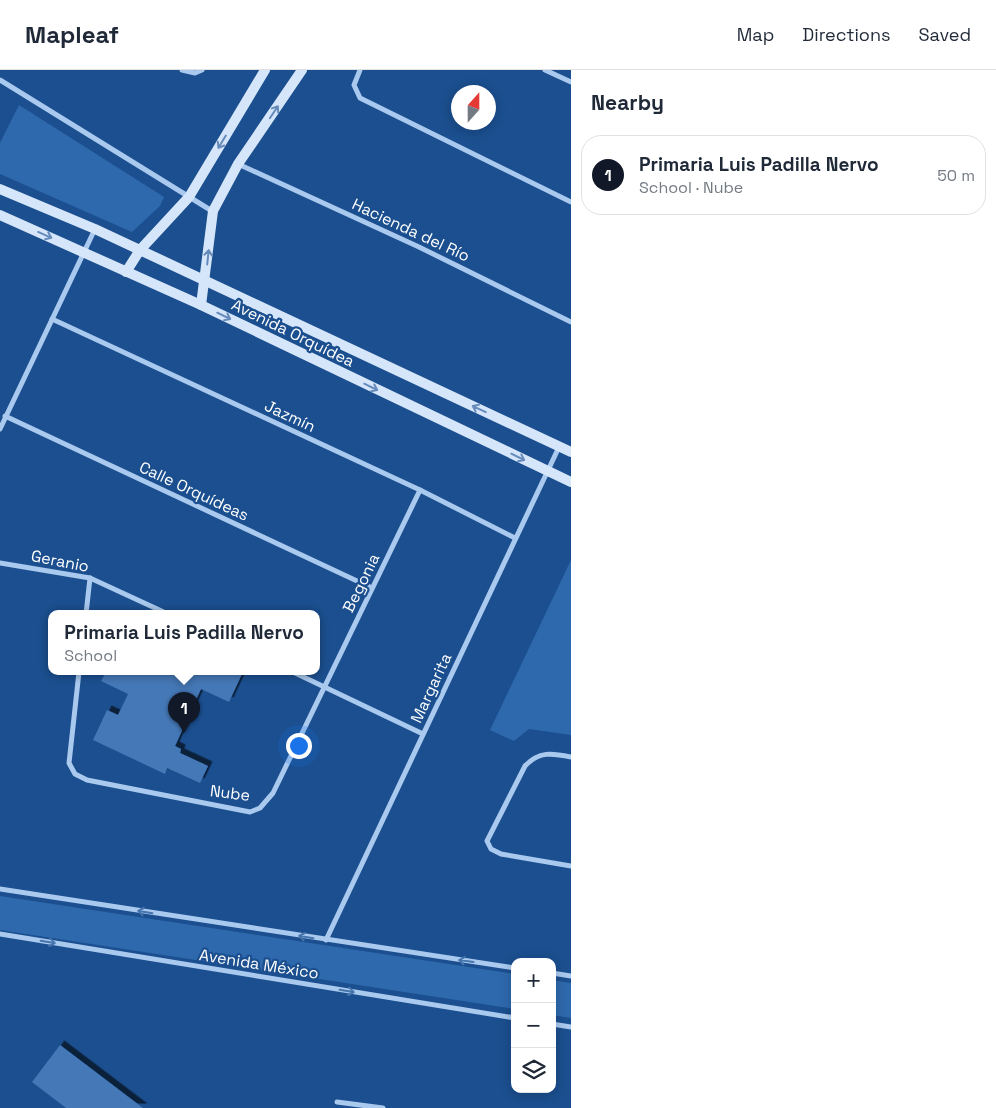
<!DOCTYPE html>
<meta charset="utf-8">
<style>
body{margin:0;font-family:"Space Grotesk",sans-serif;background:#f6f6f7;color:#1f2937}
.controls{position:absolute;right:15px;bottom:15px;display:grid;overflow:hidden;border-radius:10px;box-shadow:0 2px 12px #0003}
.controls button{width:45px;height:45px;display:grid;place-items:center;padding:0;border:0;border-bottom:1px solid #e0e1e3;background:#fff;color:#1f2937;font:25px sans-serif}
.compass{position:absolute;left:451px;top:15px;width:45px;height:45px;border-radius:50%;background:#fff;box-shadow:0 2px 12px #0003;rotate:21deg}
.you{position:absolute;left:298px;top:675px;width:18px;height:18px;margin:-12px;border:4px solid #fff;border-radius:50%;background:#1a73e8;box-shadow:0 0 0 8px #1a73e833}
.badge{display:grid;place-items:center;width:32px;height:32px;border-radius:50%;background:#111827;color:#fff;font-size:16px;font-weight:700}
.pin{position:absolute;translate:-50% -41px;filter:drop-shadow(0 1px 2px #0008)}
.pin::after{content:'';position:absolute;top:26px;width:18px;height:15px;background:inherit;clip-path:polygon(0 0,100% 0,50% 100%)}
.popup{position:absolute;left:48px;top:540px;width:272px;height:65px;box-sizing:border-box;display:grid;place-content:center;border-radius:10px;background:#fff;filter:drop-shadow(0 1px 4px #0005);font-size:16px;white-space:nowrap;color:#747a83}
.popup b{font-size:19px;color:#1f2937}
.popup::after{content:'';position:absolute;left:50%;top:100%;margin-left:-10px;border:10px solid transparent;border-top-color:#fff}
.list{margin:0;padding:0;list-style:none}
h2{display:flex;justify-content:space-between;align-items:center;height:65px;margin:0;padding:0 20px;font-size:21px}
h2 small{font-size:16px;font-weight:400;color:#747a83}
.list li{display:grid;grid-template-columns:32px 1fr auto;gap:15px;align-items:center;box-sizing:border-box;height:80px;margin:0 10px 10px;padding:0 10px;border:1px solid #e0e1e3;border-radius:20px}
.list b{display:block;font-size:19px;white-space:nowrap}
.list p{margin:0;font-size:16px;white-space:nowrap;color:#747a83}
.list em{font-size:16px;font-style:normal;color:#747a83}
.icon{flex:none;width:28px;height:28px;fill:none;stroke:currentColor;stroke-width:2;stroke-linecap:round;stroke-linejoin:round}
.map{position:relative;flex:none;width:571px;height:1038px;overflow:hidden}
header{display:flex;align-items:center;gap:30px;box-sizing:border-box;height:70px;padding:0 25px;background:#fff;border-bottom:1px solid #e0e1e3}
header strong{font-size:24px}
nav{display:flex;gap:28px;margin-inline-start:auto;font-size:18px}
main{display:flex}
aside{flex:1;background:#fff}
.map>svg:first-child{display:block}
.green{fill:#2e69ad}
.building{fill:#4478b7;filter:url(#shadow)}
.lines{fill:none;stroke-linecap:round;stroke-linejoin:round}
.street{stroke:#a9c9ee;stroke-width:5}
.secondary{stroke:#d6e6fa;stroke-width:10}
.oneway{stroke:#668bba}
.oneway2{stroke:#4674ac}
.labels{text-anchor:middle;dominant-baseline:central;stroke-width:4.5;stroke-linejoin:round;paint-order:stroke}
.street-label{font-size:16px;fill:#fff;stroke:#1b4f8f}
</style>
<header>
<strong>Mapleaf</strong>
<nav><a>Map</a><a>Directions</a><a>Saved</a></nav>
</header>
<main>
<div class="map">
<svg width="571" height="1038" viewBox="0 0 571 1038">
<defs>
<filter id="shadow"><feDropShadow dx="4.5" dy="-4.5" stdDeviation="0" flood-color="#0009"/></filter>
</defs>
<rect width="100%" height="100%" fill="#1b4f8f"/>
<g class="green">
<path d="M19,35L164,127L160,136L132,162L0,104V73Z"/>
<path d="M571,490V665L529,659L514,671L490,660Z"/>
<path d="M0,826L515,904V939L0,860Z"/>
<path d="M552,910L571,913V948L552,945Z"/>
</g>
<g class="building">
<path d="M106,602H238L242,604L229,632L201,619L175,676L181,679L180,683L208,696L200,713L167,698L165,704L93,670L107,640L118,645L128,624L101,611Z"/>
<path d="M60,975L143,1038H66L32,1012Z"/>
</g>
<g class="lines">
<g class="street">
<path d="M182,0L195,3L202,0"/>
<path d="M360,0L354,15L360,28L571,132"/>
<path d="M545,0L571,12"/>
<path d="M0,10L212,141"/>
<path d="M238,94L419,177L571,252"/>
<path d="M52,249L420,420L515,468"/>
<path d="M5,346L372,518"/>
<path d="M0,359L95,159"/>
<path d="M0,493L90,508L168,544"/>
<path d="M86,544L90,508"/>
<path d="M79,602L69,693L75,704L87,710L250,742L260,738L273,723L420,420"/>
<path d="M293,602L423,664"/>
<path d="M571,687C552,683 539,681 525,696L487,771L491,779L501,784L571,796"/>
<path d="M0,819L515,898"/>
<path d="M0,864L515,948"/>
<path d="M326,870L559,377"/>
<path d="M552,903L571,906"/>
<path d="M552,954L571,957"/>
<path d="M337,1032L383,1038"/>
</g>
<g class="secondary">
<path d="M0,119L95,159L571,382"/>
<path d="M0,145L201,235L571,412"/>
<path d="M126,202L140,180L189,127L265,0"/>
<path d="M201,235L213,141L238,94L302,0"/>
</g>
</g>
<defs><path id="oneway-shaft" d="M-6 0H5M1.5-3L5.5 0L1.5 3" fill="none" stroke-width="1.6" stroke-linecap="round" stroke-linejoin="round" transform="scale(1.25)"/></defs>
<g class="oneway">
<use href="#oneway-shaft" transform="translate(274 42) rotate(-56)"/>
<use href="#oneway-shaft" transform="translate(222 72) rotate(121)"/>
<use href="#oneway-shaft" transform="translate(45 165) rotate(24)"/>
<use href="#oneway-shaft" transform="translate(208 187) rotate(-84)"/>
<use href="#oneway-shaft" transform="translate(224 246) rotate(26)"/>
<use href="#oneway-shaft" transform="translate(371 317) rotate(26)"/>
<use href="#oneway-shaft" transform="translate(479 339) rotate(-155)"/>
<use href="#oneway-shaft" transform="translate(518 387) rotate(26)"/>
</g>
<g class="oneway2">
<use href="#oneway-shaft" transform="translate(145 842) rotate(-171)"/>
<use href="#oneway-shaft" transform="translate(306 867) rotate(-171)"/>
<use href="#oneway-shaft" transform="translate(48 872) rotate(9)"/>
<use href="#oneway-shaft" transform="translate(466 891) rotate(-172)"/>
<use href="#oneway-shaft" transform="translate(347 921) rotate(9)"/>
</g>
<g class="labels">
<g class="street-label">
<text transform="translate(411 160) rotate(25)">Hacienda del Río</text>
<text transform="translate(293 263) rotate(26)">Avenida Orquídea</text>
<text transform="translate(290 346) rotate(25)">Jazmín</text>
<text transform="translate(194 421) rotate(25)">Calle Orquídeas</text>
<text transform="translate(60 491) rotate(11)">Geranio</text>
<text transform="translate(361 513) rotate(-64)">Begonia</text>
<text transform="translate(431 618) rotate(-65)">Margarita</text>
<text transform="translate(230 723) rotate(7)">Nube</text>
<text transform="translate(259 894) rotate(9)">Avenida México</text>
</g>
</g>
</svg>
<div class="controls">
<button>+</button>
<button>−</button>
<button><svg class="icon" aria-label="layers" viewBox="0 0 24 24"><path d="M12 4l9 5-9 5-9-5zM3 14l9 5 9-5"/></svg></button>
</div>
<svg class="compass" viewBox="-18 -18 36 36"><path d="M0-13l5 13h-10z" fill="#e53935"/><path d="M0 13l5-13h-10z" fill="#747a83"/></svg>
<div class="you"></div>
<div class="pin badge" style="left:184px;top:663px">1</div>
<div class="popup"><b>Primaria Luis Padilla Nervo</b>School</div>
</div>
<aside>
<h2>Nearby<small></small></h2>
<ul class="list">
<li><span class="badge">1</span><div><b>Primaria Luis Padilla Nervo</b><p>School · Nube</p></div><em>50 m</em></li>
</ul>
</aside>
</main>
